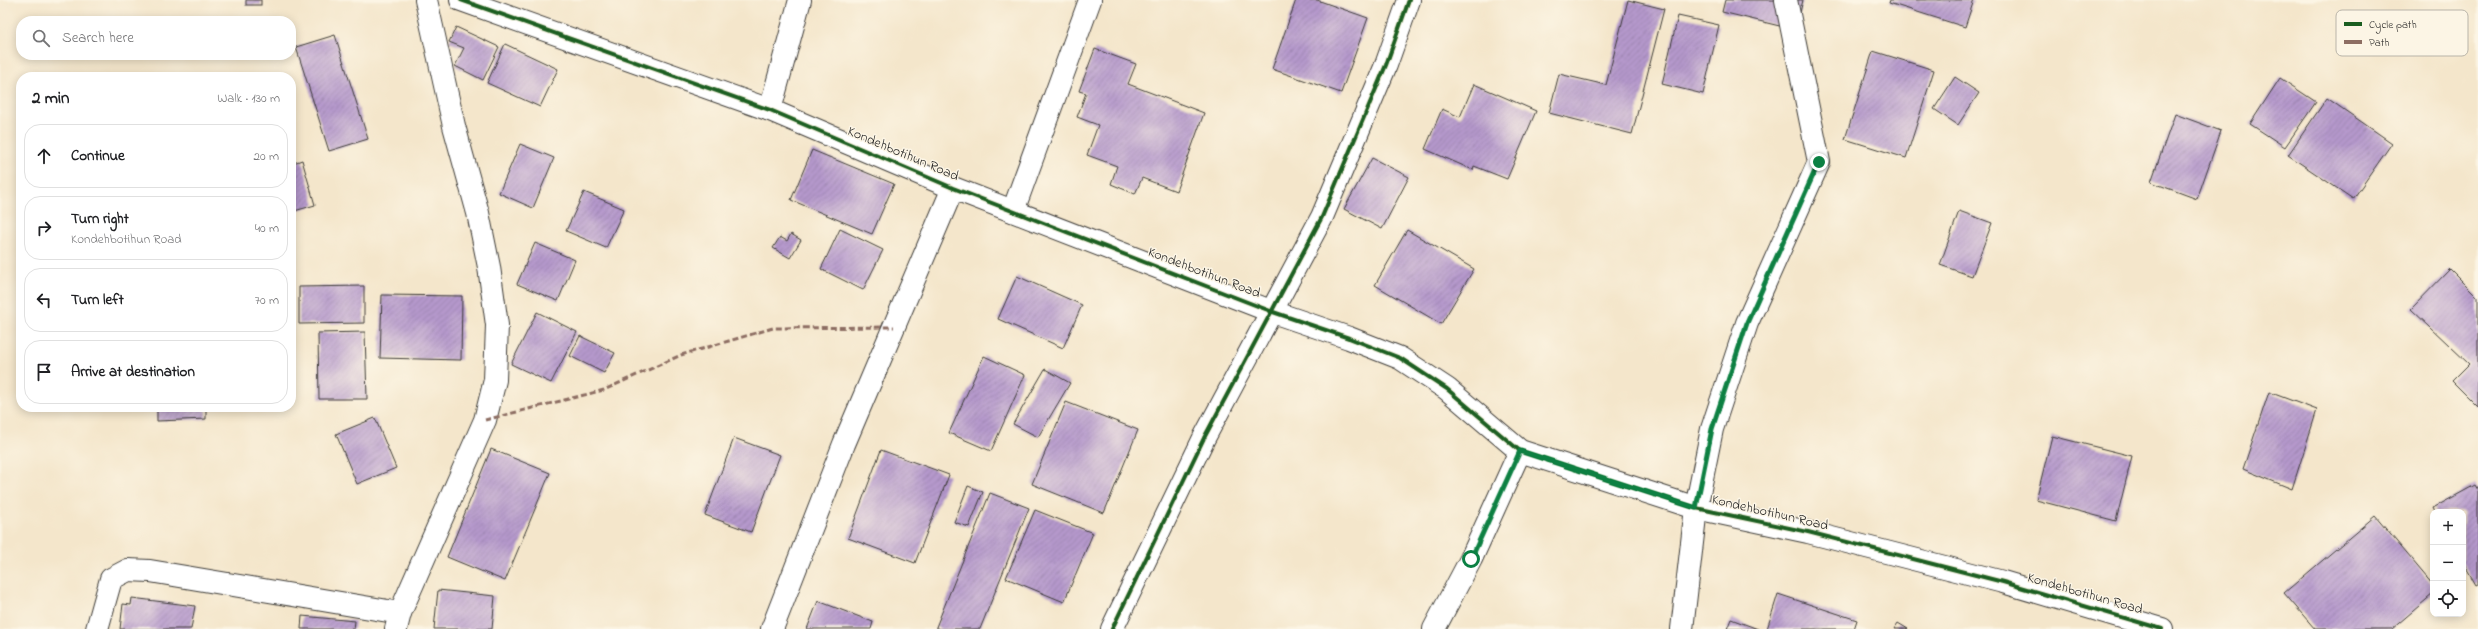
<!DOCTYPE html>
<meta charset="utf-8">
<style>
body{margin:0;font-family:"Indie Flower",sans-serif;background:#f2f2f2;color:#202124}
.controls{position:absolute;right:12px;bottom:12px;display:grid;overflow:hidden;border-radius:8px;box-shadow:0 2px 10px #0003}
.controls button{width:36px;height:36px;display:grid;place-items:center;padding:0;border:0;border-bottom:1px solid #e0e0e0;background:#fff;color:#202124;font:20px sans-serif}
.stop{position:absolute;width:12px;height:12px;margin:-9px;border:3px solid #0b8043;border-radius:50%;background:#fff}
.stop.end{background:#0b8043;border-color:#fff;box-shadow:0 1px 4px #0008}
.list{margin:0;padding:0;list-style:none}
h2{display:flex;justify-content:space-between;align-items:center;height:52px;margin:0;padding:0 16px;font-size:17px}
h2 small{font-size:13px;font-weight:400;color:#757577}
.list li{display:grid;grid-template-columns:26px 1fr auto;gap:12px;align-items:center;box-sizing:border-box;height:64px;margin:0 8px 8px;padding:0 8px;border:1px solid #e0e0e0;border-radius:16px}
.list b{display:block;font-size:15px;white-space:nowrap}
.list p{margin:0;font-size:13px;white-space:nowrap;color:#757577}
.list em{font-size:13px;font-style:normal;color:#757577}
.icon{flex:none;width:22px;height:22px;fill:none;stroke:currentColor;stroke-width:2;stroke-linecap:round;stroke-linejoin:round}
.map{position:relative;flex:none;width:2478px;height:629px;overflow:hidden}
.search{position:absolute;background:#fff;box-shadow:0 2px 10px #0003;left:16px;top:16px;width:280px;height:44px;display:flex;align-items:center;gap:10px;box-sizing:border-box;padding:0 14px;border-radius:16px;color:#757577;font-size:15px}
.panel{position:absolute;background:#fff;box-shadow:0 2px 10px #0003;left:16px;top:72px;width:280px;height:340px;border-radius:16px}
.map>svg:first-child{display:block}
.building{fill:url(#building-hatch)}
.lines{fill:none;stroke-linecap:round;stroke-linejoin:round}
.minor-casing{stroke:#3c3a36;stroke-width:24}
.minor{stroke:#fff;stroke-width:22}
.quiet{stroke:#8d6e63;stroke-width:3;stroke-dasharray:6 3;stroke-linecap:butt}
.cycleway-casing{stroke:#fcf5e5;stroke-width:6}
.cycleway{stroke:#1b5e20;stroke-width:4}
.route{stroke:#0b8043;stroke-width:5}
.labels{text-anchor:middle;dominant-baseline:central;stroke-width:3;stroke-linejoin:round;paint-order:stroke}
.street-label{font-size:14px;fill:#1c1c1c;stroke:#fcf5e5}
.key{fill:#fcf5e5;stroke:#b9b4a9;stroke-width:1}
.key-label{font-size:11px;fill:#1c1c1c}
</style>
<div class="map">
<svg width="2478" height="629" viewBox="0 0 2478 629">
<defs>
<pattern id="building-hatch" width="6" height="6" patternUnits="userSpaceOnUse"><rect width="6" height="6" fill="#b599cc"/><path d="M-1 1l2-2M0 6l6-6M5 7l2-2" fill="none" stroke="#927ca5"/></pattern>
</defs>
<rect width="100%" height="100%" fill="#fcf5e5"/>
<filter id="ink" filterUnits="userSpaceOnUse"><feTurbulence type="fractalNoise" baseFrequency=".025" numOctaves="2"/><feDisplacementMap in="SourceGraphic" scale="8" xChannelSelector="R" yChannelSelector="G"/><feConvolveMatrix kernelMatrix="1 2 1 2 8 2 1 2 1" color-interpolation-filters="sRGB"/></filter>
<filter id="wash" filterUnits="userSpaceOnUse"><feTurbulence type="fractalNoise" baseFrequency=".012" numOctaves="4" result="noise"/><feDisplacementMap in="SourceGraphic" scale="16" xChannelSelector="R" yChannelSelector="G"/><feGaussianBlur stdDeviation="0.9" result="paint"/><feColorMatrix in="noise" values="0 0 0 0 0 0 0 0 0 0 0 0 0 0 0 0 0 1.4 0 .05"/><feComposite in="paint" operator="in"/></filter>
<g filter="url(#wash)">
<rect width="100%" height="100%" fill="#f4e6cb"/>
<g id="blocks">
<g class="building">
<rect x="246" y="0" width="15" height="5"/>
<path d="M1296,0H1317L1368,18L1341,93L1272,69Z"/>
<path d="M1628,0L1664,9L1632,134L1549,113L1559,74L1606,85Z"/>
<path d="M1725,0H1803L1796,30L1722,12Z"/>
<path d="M1890,0H1974L1965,27L1889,3Z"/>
<path d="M1678,16L1719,25L1703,94L1662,84Z"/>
<path d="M456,27L499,47L483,80L455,66L464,48L449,42Z"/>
<path d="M335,35L368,139L329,151L296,47Z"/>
<path d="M505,44L558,69L540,107L487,83Z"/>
<path d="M1095,49L1136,64L1128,84L1204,113L1176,191L1142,178L1135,194L1111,184L1117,166L1087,155L1098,125L1077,117L1086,93L1079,91Z"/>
<path d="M1873,51L1934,70L1906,158L1845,139Z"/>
<path d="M1955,77L1979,93L1958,125L1934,109Z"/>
<path d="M2280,78L2316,102L2285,147L2250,124Z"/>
<path d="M1474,84L1536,111L1507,179L1474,166L1473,170L1425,149L1442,109L1460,117Z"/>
<path d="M2327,98L2392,143L2353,199L2288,155Z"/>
<path d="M2175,114L2221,131L2197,199L2151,182Z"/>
<path d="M520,144L554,158L533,208L499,193Z"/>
<path d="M812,150L894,184L872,234L791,200Z"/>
<path d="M1372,158L1409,177L1382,229L1344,209Z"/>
<path d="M302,160L315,205L291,212V164Z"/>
<path d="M584,192L624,209L606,248L566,231Z"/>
<path d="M1959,211L1992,223L1972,276L1940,265Z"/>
<path d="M840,229L883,250L863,290L821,269Z"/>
<path d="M1407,230L1474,269L1441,324L1375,285Z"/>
<path d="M791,234L801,240L790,258L773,248L780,237L787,241Z"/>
<path d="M535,243L575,260L558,301L517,284Z"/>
<path d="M2450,269L2478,297V407L2452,381L2469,364L2411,309Z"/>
<path d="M1017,276L1082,305L1063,348L998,319Z"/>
<path d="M364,286V323L299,324V287Z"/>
<path d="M382,295L462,296L461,360L380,358Z"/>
<path d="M537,312L577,332L551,383L511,364Z"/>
<path d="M365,332L367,399H319L318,333Z"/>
<path d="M580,336L615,353L604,373L570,356Z"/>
<path d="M984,356L1025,375L991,451L949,433Z"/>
<path d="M1045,369L1070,383L1038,437L1013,424Z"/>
<path d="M2269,392L2317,410L2292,489L2243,469Z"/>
<path d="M1066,402L1138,430L1104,513L1032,484Z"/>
<path d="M157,407H206V419L157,421Z"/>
<path d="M375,418L396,468L357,484L336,434Z"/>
<path d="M2052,436L2132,456L2116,521L2036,500Z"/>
<path d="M734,438L780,455L751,532L705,515Z"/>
<path d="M491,449L550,473L505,581L447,557Z"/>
<path d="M881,450L949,475L915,563L848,538Z"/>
<path d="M2475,485L2478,490V584L2476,585L2463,562V512H2435L2433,508Z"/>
<path d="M968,486L983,492L969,527L954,522Z"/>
<path d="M990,493L1029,508L980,629H940L936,627Z"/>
<path d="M1035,510L1093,533L1064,602L1006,578Z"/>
<path d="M2375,516L2433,585V594L2392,629H2315L2284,593Z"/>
<path d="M438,590L495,596L492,629H434Z"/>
<path d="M1778,594L1857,620L1854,629H1767Z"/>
<path d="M132,598L195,606L191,629H120L123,604L131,605Z"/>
<path d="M818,601L873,622L871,629H807Z"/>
<path d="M302,616L355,621L354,629H301Z"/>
<path d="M1731,619L1758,629H1727Z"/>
<path d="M1898,623L1908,629H1894Z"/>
</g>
</g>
</g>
<g filter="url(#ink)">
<use href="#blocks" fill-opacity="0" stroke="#3c3a36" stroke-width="1"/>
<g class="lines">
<defs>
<g id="minor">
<path d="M461,0L770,110L953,188L1273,312L1349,338L1400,358L1447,389L1520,451L1696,508L1808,532L2003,582L2162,629"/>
<path d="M770,110L800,0"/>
<path d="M1013,211L1090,0"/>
<path d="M97,629L111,579L128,570L150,571L400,613"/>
<path d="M396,629L400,613L485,420L495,380L497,325L489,267L478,213L454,126L426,0"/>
<path d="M772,629L844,444L953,188"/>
<path d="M1112,629L1204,438L1322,217L1386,65L1409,0"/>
<path d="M1434,629L1471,559L1520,451"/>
<path d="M1682,629L1696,508L1712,429L1747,323L1819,162L1786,0"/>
</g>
</defs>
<use href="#minor" class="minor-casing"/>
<use href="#minor" class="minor"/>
<path class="quiet" d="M485,420L604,390L681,355L773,328L894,327"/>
<defs>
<g id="cycleway">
<path d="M461,0L770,110L953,188L1273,312L1349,338L1400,358L1447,389L1520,451L1696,508L1808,532L2003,582L2162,629"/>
<path d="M1112,629L1204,438L1322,217L1386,65L1409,0"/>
</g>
</defs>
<use href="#cycleway" class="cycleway-casing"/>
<use href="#cycleway" class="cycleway"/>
</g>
</g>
<g class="lines" filter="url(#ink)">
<path class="route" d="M1471,559L1520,451L1696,508L1712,429L1747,323L1819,162"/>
</g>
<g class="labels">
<g class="street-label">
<text transform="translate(903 154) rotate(23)">Kondehbotihun Road</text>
<text transform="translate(1204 273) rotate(21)">Kondehbotihun Road</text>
<text transform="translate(1770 513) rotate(13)">Kondehbotihun Road</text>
<text transform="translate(2085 594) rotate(16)">Kondehbotihun Road</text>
</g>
</g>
<rect x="2336" y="10" width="132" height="46" rx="6" class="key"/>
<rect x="2344" y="22" width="18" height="4" fill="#1b5e20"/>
<rect x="2344" y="40" width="18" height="4" fill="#8d6e63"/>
<g class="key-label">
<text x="2369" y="28">Cycle path</text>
<text x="2369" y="46">Path</text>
</g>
</svg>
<div class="controls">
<button>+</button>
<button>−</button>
<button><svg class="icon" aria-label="locate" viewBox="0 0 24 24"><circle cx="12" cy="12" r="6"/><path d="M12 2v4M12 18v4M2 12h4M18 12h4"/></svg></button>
</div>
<div class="stop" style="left:1471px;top:559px"></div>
<div class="stop end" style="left:1819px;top:162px"></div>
<div class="search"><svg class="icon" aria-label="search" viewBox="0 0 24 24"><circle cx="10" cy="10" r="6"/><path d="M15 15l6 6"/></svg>Search here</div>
<section class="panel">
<h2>2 min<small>Walk · 130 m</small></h2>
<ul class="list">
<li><svg class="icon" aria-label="ahead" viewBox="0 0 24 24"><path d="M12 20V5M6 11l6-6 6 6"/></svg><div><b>Continue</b></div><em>20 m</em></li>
<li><svg class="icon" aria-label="right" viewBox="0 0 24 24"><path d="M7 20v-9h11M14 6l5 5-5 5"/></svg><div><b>Turn right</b><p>Kondehbotihun Road</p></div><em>40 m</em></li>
<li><svg class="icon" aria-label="left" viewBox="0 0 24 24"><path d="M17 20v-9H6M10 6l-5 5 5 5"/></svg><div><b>Turn left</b></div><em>70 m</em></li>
<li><svg class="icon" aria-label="arrive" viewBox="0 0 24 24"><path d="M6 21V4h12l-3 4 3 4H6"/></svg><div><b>Arrive at destination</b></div></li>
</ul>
</section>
</div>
